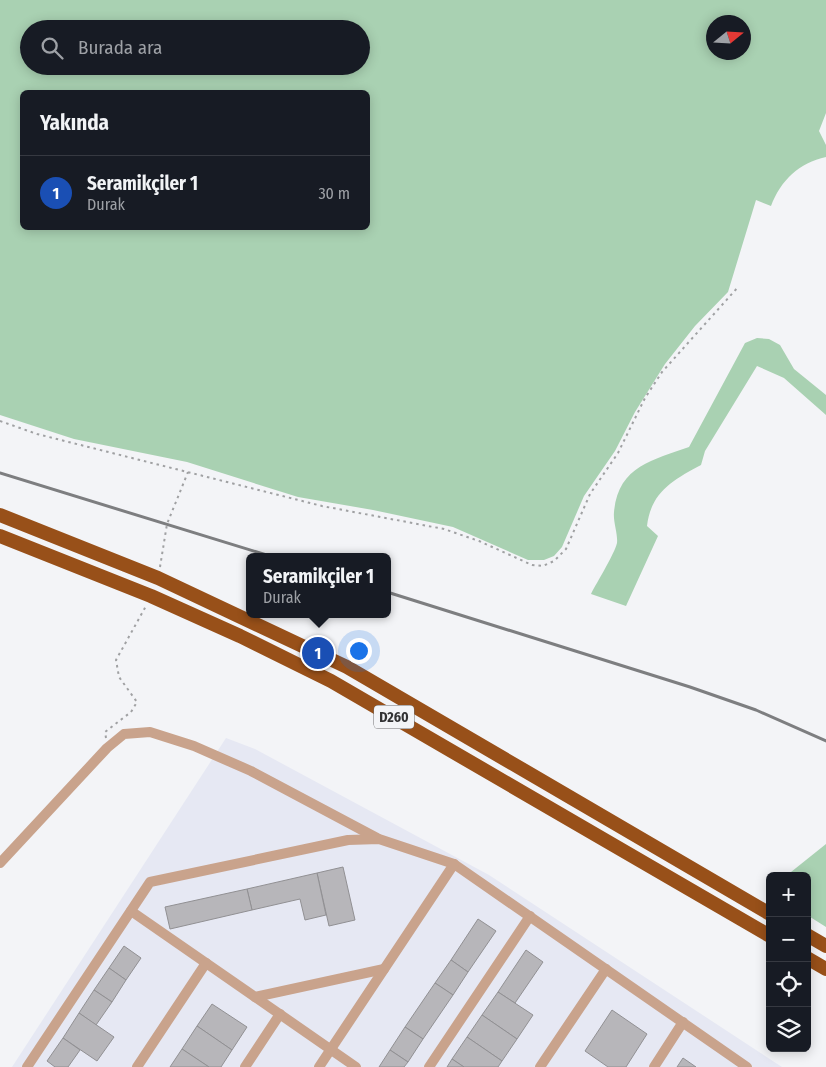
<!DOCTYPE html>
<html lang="tr">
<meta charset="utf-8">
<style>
body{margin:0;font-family:"Fira Sans Condensed",sans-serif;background:#242831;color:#f1f3f6}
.controls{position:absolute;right:15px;bottom:15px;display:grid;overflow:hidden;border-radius:8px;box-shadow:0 2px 12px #0003}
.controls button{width:45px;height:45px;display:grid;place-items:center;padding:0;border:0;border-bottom:1px solid #363941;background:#171b24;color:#f1f3f6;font:25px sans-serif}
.compass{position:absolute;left:706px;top:15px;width:45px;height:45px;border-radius:50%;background:#171b24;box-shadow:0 2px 12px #0003;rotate:72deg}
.you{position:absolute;left:358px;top:650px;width:18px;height:18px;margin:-12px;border:4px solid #fff;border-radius:50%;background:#1a73e8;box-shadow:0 0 0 8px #1a73e833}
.badge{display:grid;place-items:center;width:32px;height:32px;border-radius:50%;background:#0b8043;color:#fff;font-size:16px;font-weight:700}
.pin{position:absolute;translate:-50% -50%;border:2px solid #fff;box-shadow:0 1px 5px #0006}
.popup{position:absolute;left:246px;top:553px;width:145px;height:65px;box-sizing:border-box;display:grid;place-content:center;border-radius:8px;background:#171b24;filter:drop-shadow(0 1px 4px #0005);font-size:16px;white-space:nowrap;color:#9ea1a6}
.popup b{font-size:19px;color:#f1f3f6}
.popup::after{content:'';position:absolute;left:50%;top:100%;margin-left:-10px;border:10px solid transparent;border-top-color:#171b24}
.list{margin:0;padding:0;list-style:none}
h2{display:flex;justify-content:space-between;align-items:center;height:65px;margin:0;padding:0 20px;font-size:21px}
h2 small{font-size:16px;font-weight:400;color:#9ea1a6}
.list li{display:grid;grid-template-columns:32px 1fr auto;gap:15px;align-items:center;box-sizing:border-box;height:75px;padding:0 20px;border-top:1px solid #363941}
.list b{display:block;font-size:19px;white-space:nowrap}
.list p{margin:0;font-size:16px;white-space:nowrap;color:#9ea1a6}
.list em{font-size:16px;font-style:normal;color:#9ea1a6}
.icon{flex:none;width:28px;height:28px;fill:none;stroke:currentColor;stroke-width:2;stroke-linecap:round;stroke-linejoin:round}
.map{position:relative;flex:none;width:826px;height:1067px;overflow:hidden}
.search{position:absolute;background:#171b24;box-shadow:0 2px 12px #0003;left:20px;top:20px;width:350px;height:55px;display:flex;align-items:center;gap:12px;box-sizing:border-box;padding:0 18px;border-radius:28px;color:#9ea1a6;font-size:19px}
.panel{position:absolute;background:#171b24;box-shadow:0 2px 12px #0003;left:20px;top:90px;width:350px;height:140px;border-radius:8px}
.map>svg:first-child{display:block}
.built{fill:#e6e8f3}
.green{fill:#a9d1b2;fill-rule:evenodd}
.building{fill:#b7b6ba;stroke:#919093}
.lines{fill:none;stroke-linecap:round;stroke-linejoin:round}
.path{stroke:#a0a1a3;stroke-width:2;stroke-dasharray:2.5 4;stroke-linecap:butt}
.minor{stroke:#c9a38c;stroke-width:10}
.trunk{stroke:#985019;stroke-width:14}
.rail{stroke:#7d7e80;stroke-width:3}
.labels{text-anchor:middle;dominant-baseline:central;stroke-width:5;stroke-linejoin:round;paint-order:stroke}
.shield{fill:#f3f4f7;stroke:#6c6c6e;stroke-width:1}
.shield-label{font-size:14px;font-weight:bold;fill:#323234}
</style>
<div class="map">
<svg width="826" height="1067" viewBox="0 0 826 1067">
<rect width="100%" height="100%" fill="#f3f4f7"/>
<path class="built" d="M226,738L255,749L489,875L782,1067H12Z"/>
<g class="green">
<path d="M0,0H826V113L819,131L826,145V157C799,163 781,180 771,206L756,200L728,292L695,326L665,364L635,412L615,451L584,496L562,547L554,556L544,560H528L453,527L373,510L298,497L187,462L74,439L0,415ZM744,22V52H714V22ZM29,29H361V66H29ZM22,92H368V228H22Z"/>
<path d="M757,338L769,339L780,345L794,369L826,395V415L784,378L757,366L705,451L701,465C673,480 651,492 647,526L658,536L626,606L591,594C597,582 614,555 617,543C618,534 613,522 614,512C618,466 653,460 689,447L745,343Z"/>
<path d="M826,844V927L807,915V876H786Z"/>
</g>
<g class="building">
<path d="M343,867L355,920L329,926L317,873Z"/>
<path d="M317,873L326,915L305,920L300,899L252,910L247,889Z"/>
<path d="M247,889L252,910L170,929L165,907Z"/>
<path d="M478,919L496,931L468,972L451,960Z"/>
<path d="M124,946L141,958L126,980L109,968Z"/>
<path d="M526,950L543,962L515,1003L498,992Z"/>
<path d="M451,960L468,972L453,995L435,983Z"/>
<path d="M109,968L126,980L112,1002L94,990Z"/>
<path d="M435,983L453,995L423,1039L405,1027Z"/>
<path d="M94,990L112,1002L96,1025L79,1013Z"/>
<path d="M498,992L533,1015L517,1039L482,1015Z"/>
<path d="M212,1004L247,1027L232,1050L197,1026Z"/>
<path d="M612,1010L647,1034L626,1067H608L585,1051Z"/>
<path d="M79,1013L114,1037L97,1061L63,1038Z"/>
<path d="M482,1015L517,1039L502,1061L467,1037Z"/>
<path d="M197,1026L232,1050L221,1067H209L182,1049Z"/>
<path d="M405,1027L423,1039L408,1062L390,1050Z"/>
<path d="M467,1037L502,1061L498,1067H464L452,1059Z"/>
<path d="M63,1038L80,1050L68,1067H55L47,1061Z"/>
<path d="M182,1049L209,1067H170Z"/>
<path d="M390,1050L408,1062L404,1067H379Z"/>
<path d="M683,1058L696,1067H677Z"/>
<path d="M452,1059L464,1067H447Z"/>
</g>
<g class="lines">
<g class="path">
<path d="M0,421L37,434L322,506L444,529L479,541L532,565L543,566L554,561L566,549L590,494L618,453L645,398L662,372L739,286"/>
<path d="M160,567L167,524L188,472"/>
<path d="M106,738L105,732L131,712L137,702L119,677L116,660L146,606"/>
</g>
<g class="minor">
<path d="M0,863L107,748L124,734L150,732L194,746L251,771L377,838"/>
<path d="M131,911L356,1067"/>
<path d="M255,997L384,969"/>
<path d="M27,1067L150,882L348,840L379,839L454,864L747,1067"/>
<path d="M137,1067L206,963"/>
<path d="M245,1067L280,1014"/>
<path d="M319,1067L454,864"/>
<path d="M429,1067L530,916"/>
<path d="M540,1067L606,969"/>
<path d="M654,1067L683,1022"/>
</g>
<g class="trunk">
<path d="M0,515L158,578L347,667L770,914"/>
<path d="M0,536L151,596L240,636L331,681L770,936"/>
<path d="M807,935L826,946"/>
<path d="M807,958L826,969"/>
</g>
<g class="rail">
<path d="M0,473L273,557"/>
<path d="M387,592L690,687L756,710L826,741"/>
</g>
</g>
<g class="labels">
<rect class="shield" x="374" y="705.5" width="40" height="23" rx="4"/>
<g class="shield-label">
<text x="394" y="717">D260</text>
</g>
</g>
</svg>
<div class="controls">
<button>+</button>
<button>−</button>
<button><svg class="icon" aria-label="locate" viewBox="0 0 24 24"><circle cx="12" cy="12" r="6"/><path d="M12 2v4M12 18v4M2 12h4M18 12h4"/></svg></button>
<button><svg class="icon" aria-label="layers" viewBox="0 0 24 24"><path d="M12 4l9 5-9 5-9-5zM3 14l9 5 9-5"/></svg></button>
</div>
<svg class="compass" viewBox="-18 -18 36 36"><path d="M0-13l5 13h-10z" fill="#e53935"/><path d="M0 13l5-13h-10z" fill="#9ea1a6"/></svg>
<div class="you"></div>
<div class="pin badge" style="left:318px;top:653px;background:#1a4fb4">1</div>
<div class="popup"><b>Seramikçiler 1</b>Durak</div>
<div class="search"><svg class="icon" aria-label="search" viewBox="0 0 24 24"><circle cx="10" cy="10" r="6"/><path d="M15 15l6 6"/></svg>Burada ara</div>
<section class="panel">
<h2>Yakında<small></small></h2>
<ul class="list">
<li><span class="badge" style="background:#1a4fb4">1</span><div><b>Seramikçiler 1</b><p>Durak</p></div><em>30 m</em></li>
</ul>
</section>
</div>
